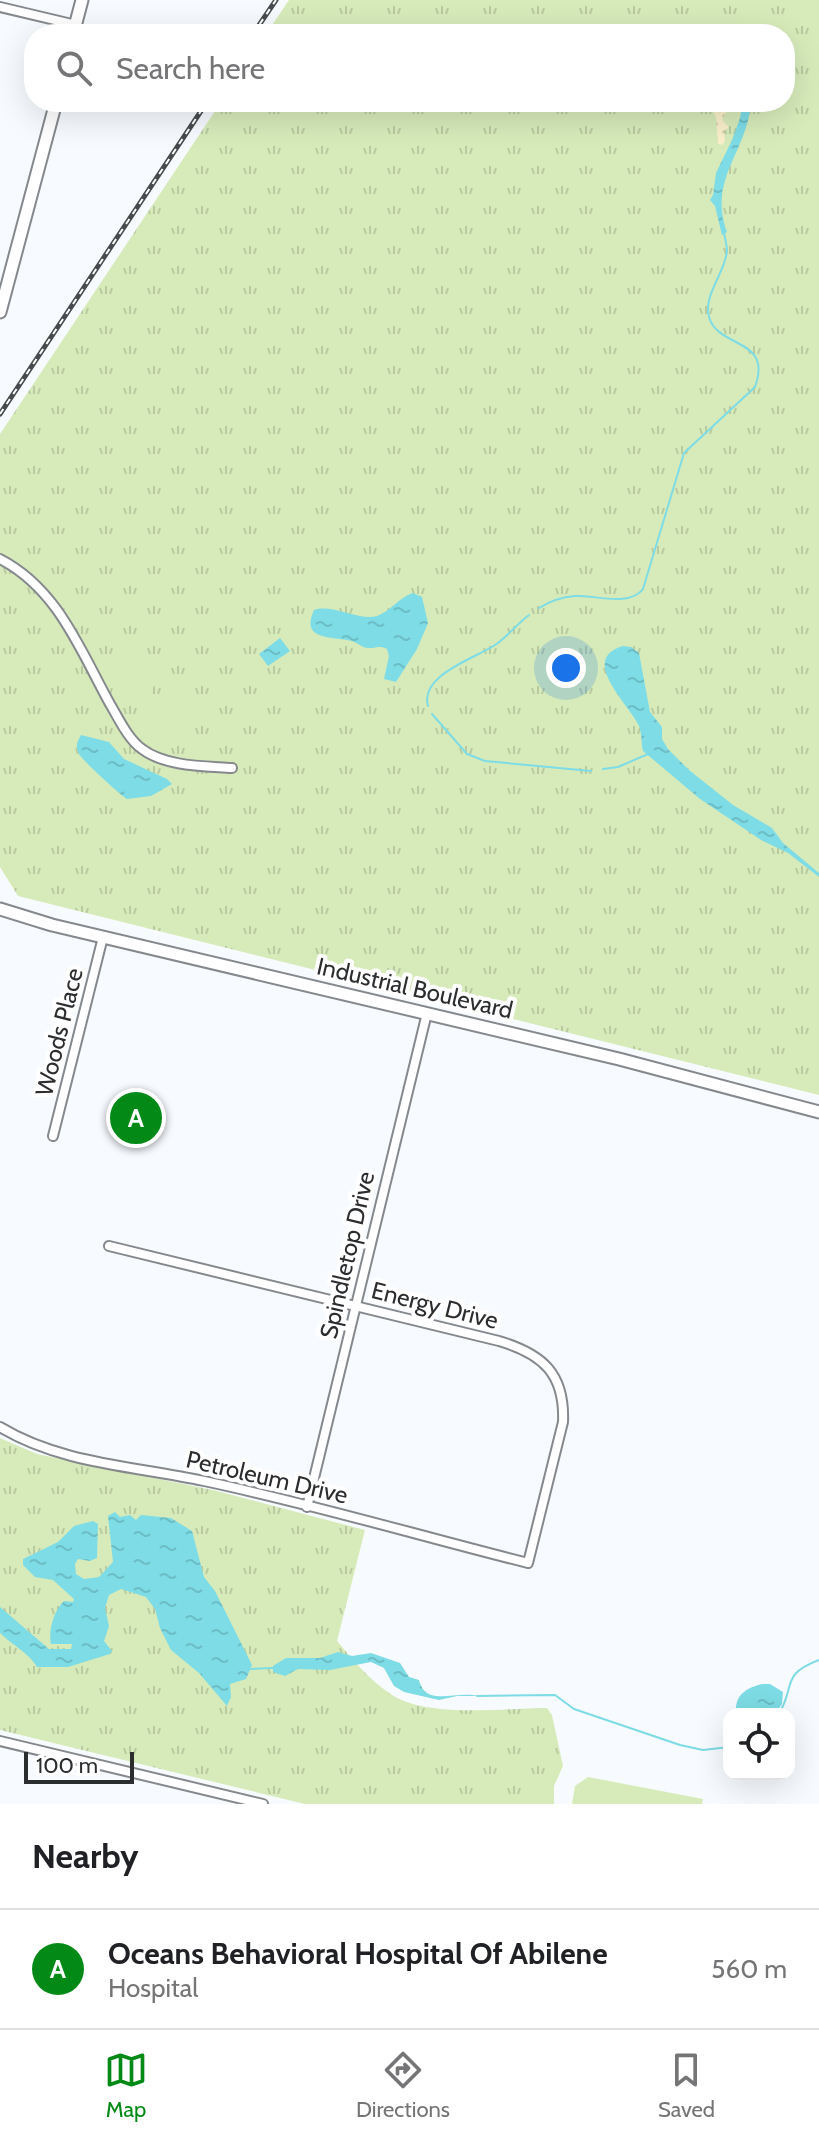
<!DOCTYPE html>
<style>
body{margin:0;font-family:Cabin,sans-serif;background:#f2f2f2;color:#202124}
.controls{position:absolute;right:24px;bottom:24px;display:grid;overflow:hidden;border-radius:16px;box-shadow:0 8px 32px #0002}
.controls button{width:72px;height:72px;display:grid;place-items:center;padding:0;border:0;border-bottom:2px solid #e0e0e0;background:#fff;color:#202124;font:40px sans-serif}
.scale{position:absolute;left:24px;bottom:20px;width:110px;box-sizing:border-box;padding-left:8px;border:4px solid #2b2d2f;border-top:0;font-size:22px;line-height:28px;white-space:nowrap;color:#2b2d2f;-webkit-text-stroke:6px #fff;paint-order:stroke}
.you{position:absolute;left:566px;top:668px;width:28px;height:28px;margin:-20px;border:6px solid #fff;border-radius:50%;background:#1a73e8;box-shadow:0 0 0 12px #1a73e833}
.badge{display:grid;place-items:center;width:52px;height:52px;border-radius:50%;background:#038a16;color:#fff;font-size:26px;font-weight:700}
.pin{position:absolute;translate:-50% -50%;border:4px solid #fff;box-shadow:0 2px 8px #0006}
.list{margin:0;padding:0;list-style:none}
h2{display:flex;justify-content:space-between;align-items:center;height:104px;margin:0;padding:0 32px;font-size:34px}
h2 small{font-size:26px;font-weight:400;color:#757577}
.list li{display:grid;grid-template-columns:52px 1fr auto;gap:24px;align-items:center;box-sizing:border-box;height:120px;padding:0 32px;border-top:2px solid #e0e0e0}
.list b{display:block;font-size:30px;white-space:nowrap}
.list p{margin:0;font-size:26px;white-space:nowrap;color:#757577}
.list em{font-size:26px;font-style:normal;color:#757577}
.icon{flex:none;width:44px;height:44px;fill:none;stroke:currentColor;stroke-width:2;stroke-linecap:round;stroke-linejoin:round}
.map{position:relative;flex:none;width:819px;height:1804px;overflow:hidden}
.search{position:absolute;background:#fff;box-shadow:0 8px 32px #0002;left:24px;right:24px;top:24px;height:88px;display:flex;align-items:center;gap:20px;box-sizing:border-box;padding:0 28px;border-radius:32px;color:#757577;font-size:30px}
.sheet{height:224px;background:#fff}
nav{display:flex;justify-content:space-around;align-items:center;box-sizing:border-box;height:112px;border-top:2px solid #e0e0e0;background:#fff;font-size:22px;color:#757577}
nav a{display:grid;justify-items:center;gap:4px}
nav .on{color:#038a16}
.map>svg:first-child{display:block}
.grass{fill:url(#grass-tufts)}
.sand{fill:url(#sand-dots)}
.pitch{fill:#d7ebba}
.water{fill:url(#water-ripples)}
.lines{fill:none;stroke-linecap:round;stroke-linejoin:round}
.stream{stroke:#7ddce5;stroke-width:2}
.minor-casing{stroke:#85898e;stroke-width:12}
.major-casing{stroke:#85898e;stroke-width:15}
.minor{stroke:#fff;stroke-width:8}
.major{stroke:#fff;stroke-width:11}
.rail-casing{stroke:#484b4d;stroke-width:5}
.rail{stroke:#fff;stroke-width:2;stroke-dasharray:6;stroke-linecap:butt}
.labels{text-anchor:middle;dominant-baseline:central;stroke-width:8;stroke-linejoin:round;paint-order:stroke}
.street-label{font-size:24px;fill:#2b2d2f;stroke:#fff}
</style>
<div class="map">
<svg width="819" height="1804" viewBox="0 0 819 1804">
<defs>
<pattern id="grass-tufts" width="24" height="20" patternUnits="userSpaceOnUse" patternTransform="scale(2)"><rect width="24" height="20" fill="#d7ebba"/><path d="M3 7l-1-3M5 7V3M7 7l1-3M15 17l-1-3M17 17v-4M19 17l1-3" fill="none" stroke="#b9caa0"/></pattern>
<pattern id="sand-dots" width="8" height="8" patternUnits="userSpaceOnUse" patternTransform="scale(2)"><rect width="8" height="8" fill="#faf0cb"/><path d="M2 2h.1M6 6h.1" fill="none" stroke="#d6ceaf" stroke-width="1.8" stroke-linecap="round"/></pattern>
<pattern id="water-ripples" width="26" height="14" patternUnits="userSpaceOnUse" patternTransform="scale(2)"><rect width="26" height="14" fill="#7ddce5"/><path d="M2 4q2-2 4 0t4 0M15 11q2-2 4 0t4 0" fill="none" stroke="#6cbdc5"/></pattern>
</defs>
<rect width="100%" height="100%" fill="#f7faff"/>
<g class="grass">
<path d="M289,0H819V1095L18,896L0,867V434L221,102H785V34H266Z"/>
<path d="M0,1438L37,1454L213,1490L365,1530L337,1641C353,1660 369,1679 389,1693C425,1719 504,1708 547,1708L552,1715L563,1766L554,1786V1804H305L0,1730Z"/>
</g>
<path class="sand" d="M711,102H717L719,107L727,111L722,120L729,127L724,131L725,141L722,145L718,144L716,117L709,104Z"/>
<g class="pitch">
<path d="M124,647L162,658L151,695L113,684Z"/>
<path d="M151,698L190,708L180,746L141,735Z"/>
<path d="M588,1777L703,1799L702,1804H572L575,1786Z"/>
</g>
<g class="water">
<path d="M743,102H751C747,154 708,177 727,232L722,235L715,206L710,200L713,195L716,173L732,140L740,118Z"/>
<path d="M413,593L422,597L428,623L417,649L396,682L384,679L389,656L387,649C379,645 378,648 369,648C362,648 358,643 352,641C331,636 300,641 314,610C329,604 352,617 370,617C387,617 398,597 413,593Z"/>
<path d="M280,638L290,651L268,666L259,654Z"/>
<path d="M623,646L631,647L639,653L650,712L662,727V739L668,749L689,770L733,805L772,828L783,843L819,873V877L788,853L761,840L700,799L643,751C641,743 642,734 639,726C629,704 578,659 623,646Z"/>
<path d="M81,735L109,742L124,759L167,779L172,784L151,796L127,799C118,793 83,761 79,754C75,746 77,742 81,735Z"/>
<path d="M115,1512L120,1517L130,1515L136,1520L141,1515L171,1518L192,1531L204,1577L215,1591L252,1665L246,1679L230,1684L231,1697L227,1706L199,1673L171,1650L160,1628L155,1609L146,1597L121,1589L109,1595L105,1608L109,1626L104,1641L112,1651L110,1654L68,1667H37C29,1653 12,1645 0,1633V1607L49,1649H71L72,1644H51C48,1631 54,1610 64,1601L73,1602L74,1599L53,1580L35,1577L23,1565V1559L58,1542L74,1526L93,1521L98,1524L97,1558L90,1561L78,1559L75,1564L76,1574L84,1579L99,1577L113,1562L108,1516Z"/>
<path d="M338,1652L352,1656L371,1653L400,1663L409,1677L419,1680C426,1708 455,1690 479,1696H457L439,1700L404,1692L394,1686L384,1668L371,1662L330,1670L298,1669L285,1676L273,1672V1666L286,1658H320Z"/>
<path d="M762,1684H770L783,1692L782,1704L775,1714H736C734,1695 746,1688 762,1684Z"/>
</g>
<g class="lines">
<g class="stream">
<path d="M539,608C550,601 562,597 575,596C595,595 630,607 643,589L684,453L755,387C773,337 718,349 709,317C703,295 725,273 727,251C727,246 725,238 724,233"/>
<path d="M428,706C419,675 476,658 495,645C507,637 517,624 529,615"/>
<path d="M432,714L467,754L485,761L591,771"/>
<path d="M603,769L618,767L648,754"/>
<path d="M251,1669L273,1668"/>
<path d="M477,1696L555,1695L574,1709L680,1745L703,1750L729,1747"/>
<path d="M779,1714C796,1685 780,1675 819,1660"/>
</g>
<defs>
<g id="minor">
<path d="M0,7L76,25"/>
<path d="M0,559C58,589 80,650 110,704C119,719 128,739 142,749C166,767 205,766 232,768"/>
<path d="M53,1136L103,937"/>
<path d="M0,1427C61,1464 135,1466 204,1481C313,1504 420,1536 528,1563L563,1422C565,1374 543,1354 499,1341L109,1246"/>
<path d="M307,1507L427,1013"/>
<path d="M0,1741L263,1804"/>
</g>
<g id="major">
<path d="M73,34L82,0"/>
<path d="M0,312L56,102"/>
<path d="M0,909L52,925L619,1059L819,1112"/>
</g>
</defs>
<use href="#minor" class="minor-casing"/>
<use href="#major" class="major-casing"/>
<use href="#minor" class="minor"/>
<use href="#major" class="major"/>
<defs>
<g id="rail">
<path d="M253,34L276,0"/>
<path d="M0,414L207,102"/>
</g>
</defs>
<use href="#rail" class="rail-casing"/>
<use href="#rail" class="rail"/>
</g>
<g class="labels">
<g class="street-label">
<text transform="translate(415 988) rotate(13)">Industrial Boulevard</text>
<text transform="translate(59 1032) rotate(-76)">Woods Place</text>
<text transform="translate(347 1255) rotate(-77)">Spindletop Drive</text>
<text transform="translate(435 1305) rotate(14)">Energy Drive</text>
<text transform="translate(267 1477) rotate(13)">Petroleum Drive</text>
</g>
</g>
</svg>
<div class="controls">
<button><svg class="icon" aria-label="locate" viewBox="0 0 24 24"><circle cx="12" cy="12" r="6"/><path d="M12 2v4M12 18v4M2 12h4M18 12h4"/></svg></button>
</div>
<div class="scale">100 m</div>
<div class="you"></div>
<div class="pin badge" style="left:136px;top:1118px">A</div>
<div class="search"><svg class="icon" aria-label="search" viewBox="0 0 24 24"><circle cx="10" cy="10" r="6"/><path d="M15 15l6 6"/></svg>Search here</div>
</div>
<section class="sheet">
<h2>Nearby<small></small></h2>
<ul class="list">
<li><span class="badge">A</span><div><b>Oceans Behavioral Hospital Of Abilene</b><p>Hospital</p></div><em>560 m</em></li>
</ul>
</section>
<nav>
<a class="on"><svg class="icon" aria-label="map" viewBox="0 0 24 24"><path d="M3 6l6-2 6 2 6-2v14l-6 2-6-2-6 2zM9 4v14M15 6v14"/></svg>Map</a>
<a><svg class="icon" aria-label="directions" viewBox="0 0 24 24"><path d="M12 3l9 9-9 9-9-9zM9 14v-3h6M13 9l2 2-2 2"/></svg>Directions</a>
<a><svg class="icon" aria-label="saved" viewBox="0 0 24 24"><path d="M7 4h10v16l-5-4-5 4z"/></svg>Saved</a>
</nav>
